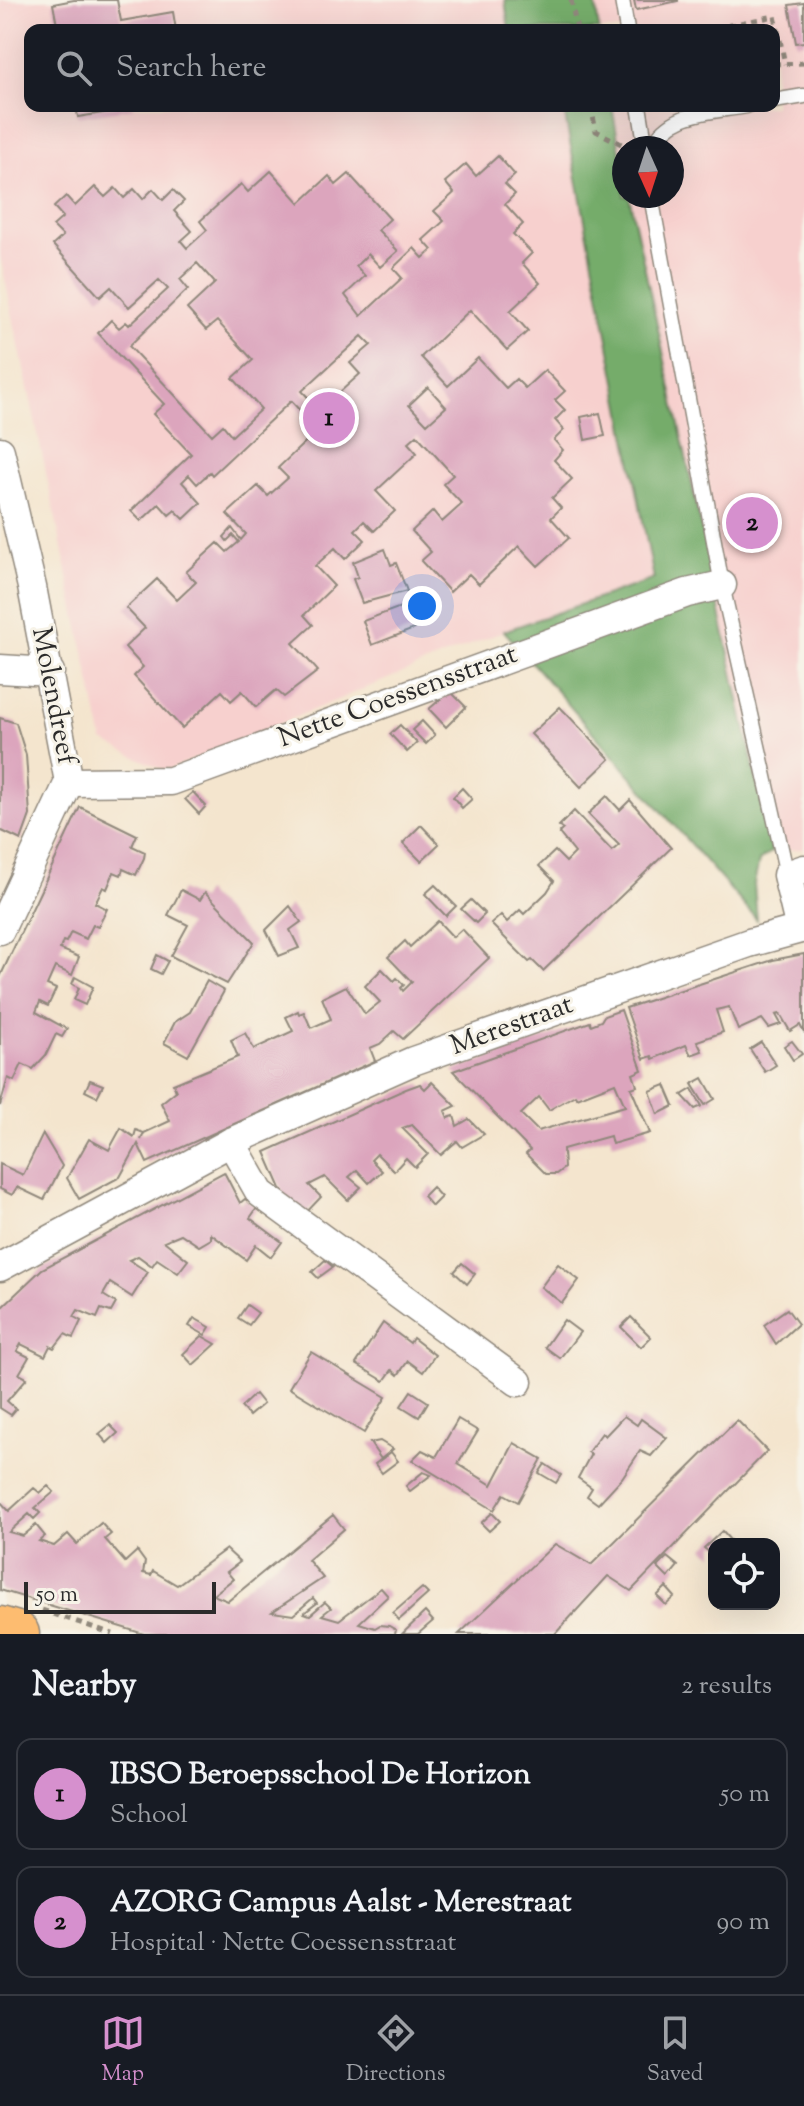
<!DOCTYPE html>
<meta charset="utf-8">
<style>
body{margin:0;font-family:"Sorts Mill Goudy",serif;background:#242831;color:#f1f3f6}
.controls{position:absolute;right:24px;bottom:24px;display:grid;overflow:hidden;border-radius:16px;box-shadow:0 8px 32px #0002}
.controls button{width:72px;height:72px;display:grid;place-items:center;padding:0;border:0;border-bottom:2px solid #363941;background:#171b24;color:#f1f3f6;font:40px sans-serif}
.compass{position:absolute;left:612px;top:136px;width:72px;height:72px;border-radius:50%;background:#171b24;box-shadow:0 8px 32px #0002;rotate:177deg}
.scale{position:absolute;left:24px;bottom:20px;width:192px;box-sizing:border-box;padding-left:8px;border:4px solid #2b2b2b;border-top:0;font-size:22px;line-height:28px;white-space:nowrap;color:#2b2b2b;-webkit-text-stroke:6px #f7f3e8;paint-order:stroke}
.you{position:absolute;left:422px;top:606px;width:28px;height:28px;margin:-20px;border:6px solid #fff;border-radius:50%;background:#1a73e8;box-shadow:0 0 0 12px #1a73e833}
.badge{display:grid;place-items:center;width:52px;height:52px;border-radius:50%;background:#d690ce;color:#111;font-size:26px;font-weight:700}
.pin{position:absolute;translate:-50% -50%;border:4px solid #fff;box-shadow:0 2px 8px #0006}
.list{margin:0;padding:0;list-style:none}
h2{display:flex;justify-content:space-between;align-items:center;height:104px;margin:0;padding:0 32px;font-size:34px}
h2 small{font-size:26px;font-weight:400;color:#9ea1a6}
.list li{display:grid;grid-template-columns:52px 1fr auto;gap:24px;align-items:center;box-sizing:border-box;height:112px;margin:0 16px 16px;padding:0 16px;border:2px solid #363941;border-radius:16px}
.list b{display:block;font-size:30px;white-space:nowrap}
.list p{margin:0;font-size:26px;white-space:nowrap;color:#9ea1a6}
.list em{font-size:26px;font-style:normal;color:#9ea1a6}
.icon{flex:none;width:44px;height:44px;fill:none;stroke:currentColor;stroke-width:2;stroke-linecap:round;stroke-linejoin:round}
.map{position:relative;flex:none;width:804px;height:1634px;overflow:hidden}
.search{position:absolute;background:#171b24;box-shadow:0 8px 32px #0002;left:24px;right:24px;top:24px;height:88px;display:flex;align-items:center;gap:20px;box-sizing:border-box;padding:0 28px;border-radius:16px;color:#9ea1a6;font-size:30px}
.sheet{height:360px;background:#171b24}
nav{display:flex;justify-content:space-around;align-items:center;box-sizing:border-box;height:112px;border-top:2px solid #363941;background:#171b24;font-size:22px;color:#9ea1a6}
nav a{display:grid;justify-items:center;gap:4px}
nav .on{color:#d690ce}
.map>svg:first-child{display:block}
.built{fill:#f7d0ce}
.forest{fill:#75ac6a;stroke:#506c4a;stroke-width:2}
.building{fill:#dca5bd;fill-rule:evenodd}
.lines{fill:none;stroke-linecap:round;stroke-linejoin:round}
.service-casing{stroke:#90887c;stroke-width:17}
.minor-casing{stroke:#90887c;stroke-width:31}
.primary-casing{stroke:#90887c;stroke-width:47}
.path{stroke:#90887c;stroke-width:5;stroke-dasharray:6 6;stroke-linecap:butt}
.service{stroke:#fff;stroke-width:14}
.minor{stroke:#fff;stroke-width:28}
.primary{stroke:#fdbc70;stroke-width:44}
.labels{text-anchor:middle;dominant-baseline:central;stroke-width:6;stroke-linejoin:round;paint-order:stroke}
.street-label{font-size:28px;fill:#2b2b2b;stroke:#f7f3e8}
</style>
<div class="map">
<svg width="804" height="1634" viewBox="0 0 804 1634">
<rect width="100%" height="100%" fill="#f7f3e8"/>
<filter id="ink" filterUnits="userSpaceOnUse"><feTurbulence type="fractalNoise" baseFrequency=".0125" numOctaves="2"/><feDisplacementMap in="SourceGraphic" scale="16" xChannelSelector="R" yChannelSelector="G"/><feConvolveMatrix kernelMatrix="1 2 1 2 8 2 1 2 1" color-interpolation-filters="sRGB"/></filter>
<filter id="wash" filterUnits="userSpaceOnUse"><feTurbulence type="fractalNoise" baseFrequency=".006" numOctaves="4" result="noise"/><feDisplacementMap in="SourceGraphic" scale="32" xChannelSelector="R" yChannelSelector="G"/><feGaussianBlur stdDeviation="1.8" result="paint"/><feColorMatrix in="noise" values="0 0 0 0 0 0 0 0 0 0 0 0 0 0 0 0 0 1.4 0 .05"/><feComposite in="paint" operator="in"/></filter>
<g filter="url(#wash)">
<rect width="100%" height="100%" fill="#f4e5ce"/>
<g class="built">
<path d="M0,0H505L509,30H30V106H563L654,579L504,631L165,771L103,741L0,256Z"/>
<path d="M595,0H804V849L772,851L629,196H672V148H624V173L612,106H774V30H599Z"/>
</g>
<g class="forest">
<path d="M505,0H595L599,30H509Z"/>
<path d="M563,106H612L624,173V196H629L772,851L759,861L754,884L757,920L504,631L654,579Z"/>
</g>
<g id="blocks">
<g class="building">
<path d="M74,0H117L121,21L173,12L176,30H58L53,4Z"/>
<path d="M634,0H678V1L636,10Z"/>
<path d="M804,3V42L796,43L789,5Z"/>
<path d="M76,106H132L133,108L78,117Z"/>
<path d="M498,156L515,175L505,184L515,194L505,204L523,224L513,234L532,253L522,263L540,283L510,311L528,331L507,350L470,310L421,357L448,386L478,358L506,388L516,379L525,388L545,370L565,391L555,400L565,410L555,420L564,430L554,440L563,450L554,460L572,479L552,498L561,508L551,518L569,538L538,566L519,546L479,584L469,574L450,592L421,561L431,552L412,531L433,511L442,522L462,504L443,484L453,475L417,435L408,443L417,453L376,491L395,511L374,531L364,521L355,530L365,540L345,559L335,548L315,566L334,586L304,615L313,625L293,643L318,671L284,697L276,690L256,707L242,691L231,701L222,691L182,728L134,676L143,667L125,647L145,628L126,608L157,579L177,600L196,582L186,572L218,543L227,552L239,542L233,535L227,541L224,537L232,528L241,540L246,534L227,514L258,486L268,496L288,478L278,468L318,430L291,401L212,475L210,472L197,484L189,475L182,482L201,503L184,519L175,510L169,515L159,504L141,521L131,511L191,454L153,414L164,404L98,333L111,320L119,328L126,322L129,325L168,289L159,280L129,307L111,287L100,297L53,245L63,236L53,226L63,217L54,207L66,196L75,206L95,187L105,197L115,188L124,198L134,189L143,199L153,189L163,200L173,190L184,201L174,211L192,231L181,241L187,248L207,230L200,221L241,184L248,192L271,171L300,203L329,176L336,185L349,174L390,219L378,230L398,251L380,267L368,254L356,266L365,276L345,295L361,316L402,278L393,268L414,248L423,258L432,250L423,240L444,221L434,211L454,193L445,182L466,164L476,176ZM197,263L215,283L187,309L206,330L217,321L253,360L233,378L261,409L232,436L223,425L212,435L129,346L188,289L180,279ZM362,336L371,345L350,363L360,374L320,410L302,391ZM428,387L446,407L427,424L409,405Z"/>
<path d="M600,413L605,436L585,440L581,417Z"/>
<path d="M385,549L391,565L396,563L407,591L362,603L353,579L358,577L353,562Z"/>
<path d="M406,605L414,629L372,645L363,621Z"/>
<path d="M450,691L466,707L446,727L429,709Z"/>
<path d="M560,707L610,759L581,787L531,734Z"/>
<path d="M0,718L16,723L26,755L30,815L21,840L0,830Z"/>
<path d="M422,721L435,735L426,744L412,730Z"/>
<path d="M400,725L417,743L407,752L390,734Z"/>
<path d="M462,788L472,799L462,808L453,797Z"/>
<path d="M193,792L206,806L199,814L185,799Z"/>
<path d="M607,796L620,810L630,800L671,848L543,971L532,960L529,962L491,924L501,915L507,922L520,910L524,914L547,892L554,881L539,866L555,851L566,862L575,853L559,833L563,829L559,826L574,811L612,851L619,845L588,814Z"/>
<path d="M80,807L137,835L132,846L145,852L144,858L136,875L123,869L121,875L114,872L107,889L103,887L95,903L107,909L98,927L93,925L86,939L71,932L66,942L63,941L60,949L79,957L72,975L55,967L47,985L56,989L48,1006L40,1002L36,1012L67,1029L62,1037L56,1034L46,1055L33,1069L22,1064L14,1081L8,1078L0,1106V977Z"/>
<path d="M421,825L439,844L421,861L403,843Z"/>
<path d="M435,885L456,906L446,916L425,894Z"/>
<path d="M181,890L200,900L205,892L254,942L227,984L171,956L188,925L168,915Z"/>
<path d="M471,900L485,914L476,923L461,909Z"/>
<path d="M290,906L301,922L290,930L299,948L279,956L266,930Z"/>
<path d="M438,921L453,937L462,929L489,958L403,1039L394,1031L380,1044L370,1048L375,1061L147,1163L138,1144L120,1177L79,1199L67,1178L89,1139L109,1150L121,1128L134,1137L136,1130L144,1133L141,1140L144,1133L170,1121L161,1103L176,1091L173,1084L238,1057L231,1040L245,1033L254,1049L293,1031L286,1017L298,1011L299,1014L304,1012L311,1028L331,1019L322,998L346,986L365,1014L380,1002L365,986L382,969L394,981L397,978L404,985L401,988L403,991L412,982L388,957L405,941L410,947Z"/>
<path d="M804,954V1033L800,1025L790,1031L780,1014L776,1015L781,1024L769,1028L762,1019L738,1030L729,1007L716,1010L723,1032L697,1041L702,1051L691,1055L686,1045L653,1059L652,1056L644,1059L626,1008L773,960Z"/>
<path d="M157,955L168,961L161,974L151,969Z"/>
<path d="M75,977L93,987L85,1005L74,1000L79,988L72,984Z"/>
<path d="M207,981L224,991L188,1056L164,1043L175,1022L190,1012Z"/>
<path d="M621,1010L642,1070L633,1074L637,1086L631,1088L650,1133L612,1144L610,1136L563,1149L564,1168L556,1174H546L526,1154L530,1150L453,1071L590,1022L591,1025L601,1021L604,1016ZM615,1083L625,1106L538,1131L521,1114L539,1097L549,1110L575,1095L577,1098Z"/>
<path d="M792,1041L802,1054L793,1060L784,1046Z"/>
<path d="M761,1042L776,1065L765,1072L750,1049Z"/>
<path d="M703,1078L715,1099L705,1105L692,1084Z"/>
<path d="M90,1080L103,1085L97,1097L85,1091Z"/>
<path d="M432,1082L456,1106L445,1111L448,1118L454,1116L457,1126L469,1119L484,1134L462,1147L457,1141L441,1155L412,1125L402,1128L428,1154L415,1167L406,1158L394,1171L377,1154L371,1160L382,1171L369,1183L357,1170L349,1177L361,1187L348,1200L325,1177L309,1185L321,1197L305,1214L286,1200L265,1152L406,1089L420,1084L425,1089Z"/>
<path d="M665,1085L674,1106L658,1114L650,1091Z"/>
<path d="M692,1089L702,1106L695,1109L682,1095Z"/>
<path d="M43,1134L62,1166L44,1200L17,1187L12,1195L0,1189V1164L23,1175Z"/>
<path d="M224,1172L240,1203L245,1199L257,1208L250,1218L282,1242L271,1257L256,1245L246,1260L211,1234V1239L199,1246L181,1234L164,1241L188,1260L178,1273L157,1259L152,1266L138,1256L129,1260L148,1272L132,1297L110,1283L103,1295L116,1303L111,1312L101,1309L97,1318L78,1310L74,1317L81,1321L73,1338L65,1334L54,1348L50,1346L45,1356L21,1344L17,1351L29,1357L19,1374L27,1378L7,1401L16,1409L11,1415L0,1408V1309L42,1269Z"/>
<path d="M432,1187L441,1197L432,1206L423,1196Z"/>
<path d="M325,1260L333,1267L318,1278L312,1272Z"/>
<path d="M462,1263L475,1274L467,1284L454,1272Z"/>
<path d="M558,1264L579,1280L562,1303L541,1287Z"/>
<path d="M247,1305L258,1313L249,1325L238,1318Z"/>
<path d="M787,1309L798,1324L776,1344L764,1325Z"/>
<path d="M631,1317L651,1337L641,1347L621,1327Z"/>
<path d="M194,1318L210,1327L205,1335L189,1326Z"/>
<path d="M564,1320L580,1332L560,1358L545,1347Z"/>
<path d="M383,1323L410,1343L413,1338L435,1355L423,1372L408,1361L398,1375L392,1370L384,1381L356,1364Z"/>
<path d="M202,1336L216,1344L193,1365L183,1354Z"/>
<path d="M311,1352L386,1397L364,1433L289,1388Z"/>
<path d="M411,1391L428,1402L419,1417L401,1406Z"/>
<path d="M255,1394L263,1404L249,1416L241,1407Z"/>
<path d="M624,1416L637,1425L641,1419L667,1438L651,1456L640,1451L622,1478L598,1504L587,1496L592,1488L578,1478L591,1454L588,1452L602,1433L605,1436Z"/>
<path d="M458,1419L478,1431L458,1464L492,1485L514,1443L542,1459L518,1502L504,1494L494,1510L412,1460L422,1450L436,1457Z"/>
<path d="M737,1420L767,1451L631,1591L608,1576L555,1634H459L555,1544L591,1565Z"/>
<path d="M110,1425L118,1433L107,1443L99,1434Z"/>
<path d="M380,1441L393,1449L381,1459L370,1443Z"/>
<path d="M391,1452L398,1461L382,1473L375,1464Z"/>
<path d="M545,1464L561,1475L556,1483L539,1473Z"/>
<path d="M423,1472L431,1475L410,1491L406,1486Z"/>
<path d="M48,1486L54,1492L35,1508L40,1513L34,1519L29,1514L9,1532L23,1536L36,1525L45,1536L39,1541L54,1546L68,1534L77,1544L101,1523L111,1534L105,1539L125,1562L137,1551L145,1562L143,1573L151,1575L153,1571L177,1585L226,1549L240,1562L227,1572L233,1579L213,1595L228,1601L333,1515L344,1529L308,1560L323,1578L272,1612L293,1615L313,1598L317,1603L304,1613L310,1615L325,1602L331,1608L322,1615L339,1620L381,1588L388,1596L359,1623L375,1628L380,1625L389,1626L396,1630L395,1634H144L0,1590V1501L9,1511L34,1488L40,1493Z"/>
<path d="M492,1513L500,1521L489,1531L481,1523Z"/>
<path d="M722,1531L730,1540L726,1544H714V1556L704,1548Z"/>
<path d="M667,1557L678,1566L668,1578L657,1567Z"/>
<path d="M666,1587L675,1597L666,1605L657,1596Z"/>
<path d="M422,1588L428,1594L399,1620L393,1613Z"/>
<path d="M425,1612L433,1621L418,1634H402Z"/>
</g>
</g>
</g>
<g filter="url(#ink)">
<use href="#blocks" fill-opacity="0" stroke="#90887c" stroke-width="2"/>
<g class="lines">
<defs>
<g id="service">
<path d="M622,0L627,30"/>
<path d="M774,101L804,96"/>
<path d="M639,106L646,148"/>
<path d="M651,148C671,110 708,113 747,106"/>
<path d="M651,196L722,585L787,875"/>
</g>
<g id="minor">
<path d="M0,451L32,587L69,782L0,930"/>
<path d="M0,669L50,672"/>
<path d="M69,782L171,781L687,593L722,585"/>
<path d="M800,929L787,875L804,869"/>
<path d="M231,1142L260,1193L518,1382"/>
<path d="M0,1267L231,1142L413,1061L749,943L804,928"/>
</g>
<path id="primary" d="M0,1629L17,1634"/>
</defs>
<use href="#service" class="service-casing"/>
<use href="#minor" class="minor-casing"/>
<use href="#primary" class="primary-casing"/>
<g class="path">
<path d="M571,0L577,30"/>
<path d="M705,30L775,16L785,64"/>
<path d="M774,64L804,63"/>
<path d="M591,106L596,131L629,148"/>
<path d="M672,173L676,186"/>
<path d="M42,1610L113,1634"/>
</g>
<use href="#service" class="service"/>
<use href="#minor" class="minor"/>
<use href="#primary" class="primary"/>
</g>
</g>
<g class="labels">
<g class="street-label">
<text transform="translate(53 696) rotate(79)">Molendreef</text>
<text transform="translate(398 697) rotate(-20)">Nette Coessensstraat</text>
<text transform="translate(512 1026) rotate(-20)">Merestraat</text>
</g>
</g>
</svg>
<div class="controls">
<button><svg class="icon" aria-label="locate" viewBox="0 0 24 24"><circle cx="12" cy="12" r="6"/><path d="M12 2v4M12 18v4M2 12h4M18 12h4"/></svg></button>
</div>
<svg class="compass" viewBox="-18 -18 36 36"><path d="M0-13l5 13h-10z" fill="#e53935"/><path d="M0 13l5-13h-10z" fill="#9ea1a6"/></svg>
<div class="scale">50 m</div>
<div class="you"></div>
<div class="pin badge" style="left:329px;top:418px">1</div>
<div class="pin badge" style="left:752px;top:523px">2</div>
<div class="search"><svg class="icon" aria-label="search" viewBox="0 0 24 24"><circle cx="10" cy="10" r="6"/><path d="M15 15l6 6"/></svg>Search here</div>
</div>
<section class="sheet">
<h2>Nearby<small>2 results</small></h2>
<ul class="list">
<li><span class="badge">1</span><div><b>IBSO Beroepsschool De Horizon</b><p>School</p></div><em>50 m</em></li>
<li><span class="badge">2</span><div><b>AZORG Campus Aalst - Merestraat</b><p>Hospital · Nette Coessensstraat</p></div><em>90 m</em></li>
</ul>
</section>
<nav>
<a class="on"><svg class="icon" aria-label="map" viewBox="0 0 24 24"><path d="M3 6l6-2 6 2 6-2v14l-6 2-6-2-6 2zM9 4v14M15 6v14"/></svg>Map</a>
<a><svg class="icon" aria-label="directions" viewBox="0 0 24 24"><path d="M12 3l9 9-9 9-9-9zM9 14v-3h6M13 9l2 2-2 2"/></svg>Directions</a>
<a><svg class="icon" aria-label="saved" viewBox="0 0 24 24"><path d="M7 4h10v16l-5-4-5 4z"/></svg>Saved</a>
</nav>
